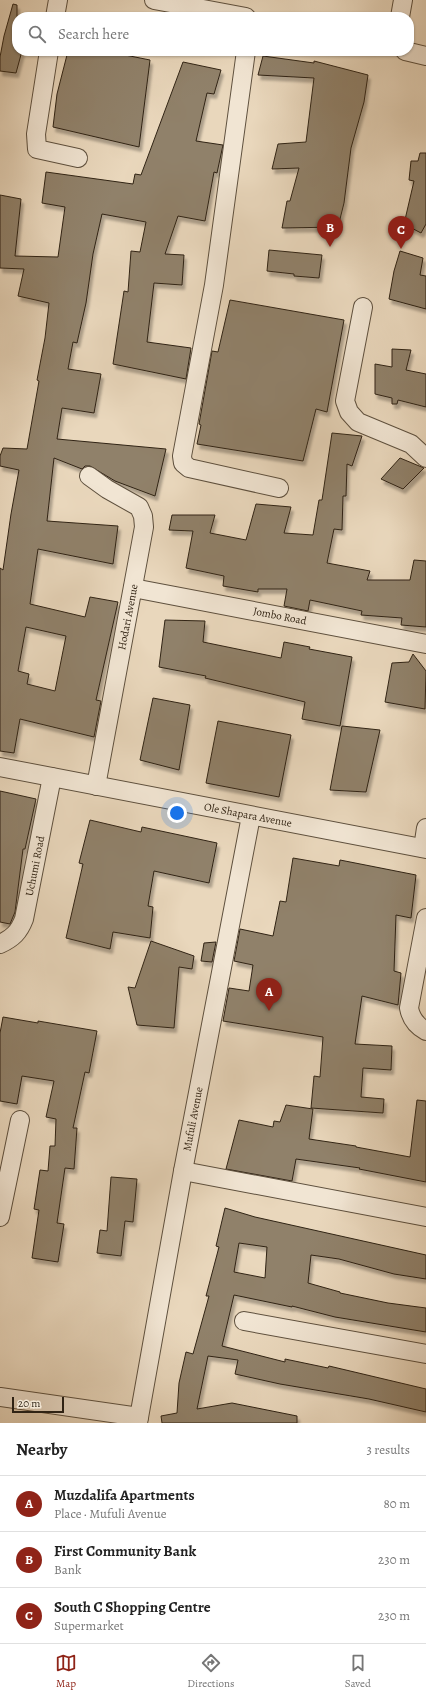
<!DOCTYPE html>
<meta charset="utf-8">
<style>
body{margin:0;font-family:Alegreya,serif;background:#f6f6f6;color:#222}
.scale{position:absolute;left:12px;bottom:10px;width:52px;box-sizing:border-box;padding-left:4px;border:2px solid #302314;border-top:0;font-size:11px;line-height:14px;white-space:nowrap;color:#302314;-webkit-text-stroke:3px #f1e5d3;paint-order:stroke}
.you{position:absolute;left:177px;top:813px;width:14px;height:14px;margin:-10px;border:3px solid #fff;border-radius:50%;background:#1a73e8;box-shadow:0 0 0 6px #1a73e833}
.badge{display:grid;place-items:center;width:26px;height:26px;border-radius:50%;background:#8f2418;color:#fff;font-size:13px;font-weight:700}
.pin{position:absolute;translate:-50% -33px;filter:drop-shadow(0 1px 2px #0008)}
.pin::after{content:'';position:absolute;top:21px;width:14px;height:12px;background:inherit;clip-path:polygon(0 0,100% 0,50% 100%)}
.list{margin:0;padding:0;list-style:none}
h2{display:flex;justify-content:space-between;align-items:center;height:52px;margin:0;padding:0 16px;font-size:17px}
h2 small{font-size:13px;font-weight:400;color:#767676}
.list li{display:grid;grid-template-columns:26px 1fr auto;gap:12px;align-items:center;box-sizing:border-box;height:56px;padding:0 16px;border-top:1px solid #e0e0e0}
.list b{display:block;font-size:15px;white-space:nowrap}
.list p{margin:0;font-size:13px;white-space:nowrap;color:#767676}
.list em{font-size:13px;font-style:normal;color:#767676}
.icon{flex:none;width:22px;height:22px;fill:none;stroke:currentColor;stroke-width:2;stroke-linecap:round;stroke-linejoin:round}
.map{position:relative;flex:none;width:426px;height:1423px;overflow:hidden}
.search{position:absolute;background:#fff;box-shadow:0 1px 3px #0004;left:12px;right:12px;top:12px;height:44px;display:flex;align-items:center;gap:10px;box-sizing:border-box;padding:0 14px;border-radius:16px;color:#767676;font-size:15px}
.sheet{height:220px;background:#fff}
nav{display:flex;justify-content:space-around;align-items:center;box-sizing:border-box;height:56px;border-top:1px solid #e0e0e0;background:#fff;font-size:11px;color:#767676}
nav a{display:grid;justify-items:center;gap:2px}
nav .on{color:#8f2418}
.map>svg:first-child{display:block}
.building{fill:#90816b;stroke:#302314;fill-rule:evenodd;filter:url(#shadow)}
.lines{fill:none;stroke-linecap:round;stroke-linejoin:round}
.street-casing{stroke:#5e503e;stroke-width:20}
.street{stroke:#f1e5d3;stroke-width:18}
.labels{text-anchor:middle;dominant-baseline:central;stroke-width:3;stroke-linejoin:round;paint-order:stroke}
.street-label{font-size:11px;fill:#302314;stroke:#f1e5d3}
</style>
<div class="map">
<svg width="426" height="1423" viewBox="0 0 426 1423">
<defs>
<filter id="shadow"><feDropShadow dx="2.5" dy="4.5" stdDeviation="1" flood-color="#0004"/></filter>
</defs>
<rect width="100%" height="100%" fill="#e9d7bc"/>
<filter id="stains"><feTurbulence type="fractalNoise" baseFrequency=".005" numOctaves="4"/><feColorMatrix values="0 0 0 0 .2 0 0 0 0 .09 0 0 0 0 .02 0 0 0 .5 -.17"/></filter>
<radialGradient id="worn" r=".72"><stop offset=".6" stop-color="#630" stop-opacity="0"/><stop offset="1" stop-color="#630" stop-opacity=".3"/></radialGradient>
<g class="building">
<path d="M13,4L17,5V51H22L16,73L0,71V57L4,36Z"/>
<path d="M68,51H105L150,60L139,147L53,127L57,94Z"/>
<path d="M263,56L314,63V61L368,75L364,102L351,148L344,203L338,227L282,228L287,201H290L299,168L272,169L278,144L306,142L314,78L258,75Z"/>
<path d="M183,62L221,70L214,94L207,93L196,141L223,145L217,173L214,172L205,221L178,216L165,254L184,255L182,285L154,283L147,342L191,348L186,379L113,364L124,291L128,292L131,251L140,252L146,222L102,214L93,254L86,303L77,343L73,342L68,369L101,374L94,413L62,408L57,439L166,449L155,496L115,481L90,466H85L82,469L54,458L47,521L118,526L113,564L38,549L30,604L85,617L90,597L118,602L96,700L101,701L94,737L20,719L14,753L0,751V568L3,570L11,514L19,470L0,466V456L3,448L27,449L39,381L37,380L45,338L49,303L18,296L24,269L0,268V195L21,199L15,256L58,257L65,207L42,203L46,172L133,184L135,174L141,175ZM26,627L66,636L55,691L27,684L29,674L18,671Z"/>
<path d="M420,153H426V224L421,233L404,224L414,181L409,180L411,161H418Z"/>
<path d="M269,250L322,255L319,278L294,276V274L267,271Z"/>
<path d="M400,251L423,258L420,275L426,276V309L389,299L394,271Z"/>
<path d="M230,300L344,320L327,412L316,409L303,461L197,444L201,425L199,424L212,351L218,352Z"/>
<path d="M392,349L411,350L406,370L426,374V407L398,400L397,404H392V398L375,394V364L392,367Z"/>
<path d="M332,433L362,436L352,466L347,464L346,496H343L342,530L334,529L327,563L370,571L367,580H410L414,560L426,561V627L401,625L402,618L361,615L362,611L310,600L308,611L284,606L287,589H258V592L223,586L224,576L186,568L193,531L169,530L172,515H215L210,533L246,540L256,504L291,507L284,533L313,535L319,500H322Z"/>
<path d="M400,458L424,468L403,489L381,479Z"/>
<path d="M165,620L205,621L203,642L281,658L284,642L310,647L309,649L352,657L340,726L302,719L305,702L205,678L206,676L159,667Z"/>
<path d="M413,654L426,671L425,709L385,702L392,663L409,662Z"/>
<path d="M153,698L190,705L179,770L140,760Z"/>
<path d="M218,721L291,735L279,797L206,783Z"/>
<path d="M342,726L380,730L366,792L330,790Z"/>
<path d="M0,791L36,799L25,849H23L15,912L10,924L0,922Z"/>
<path d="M90,820L141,832L142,827L217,843L209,883L154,871L148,906L153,907L150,938L113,932L110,949L66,938L83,864L79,863Z"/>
<path d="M293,858L339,866L340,860L416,875L411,918L396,915L394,971L401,973L398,1005L362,996L355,1044L392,1046L391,1070L363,1068L361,1097L384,1099L383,1113L311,1108L314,1076L320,1077L323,1037L223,1021L229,988L249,991L253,965L234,961L240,929L273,936L280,901L286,902Z"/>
<path d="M151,941L194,956L192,969L179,967L174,1028L137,1025L128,987L135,988Z"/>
<path d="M216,942L212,962L201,961L204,943Z"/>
<path d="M3,1017L38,1023V1021L97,1031L89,1073L85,1072L73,1128H77L74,1169L65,1168L57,1223L64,1224L58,1262L32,1258L39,1210L34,1209L40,1170L48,1171L50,1146H55L56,1119L46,1117L54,1081L22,1076L17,1104L0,1101V1033Z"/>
<path d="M417,1100L426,1101V1182L359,1169L360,1168L296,1159L292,1181L226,1169L239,1120L273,1127L274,1121L280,1122L286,1105L313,1109L309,1139L356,1146V1147L410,1157Z"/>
<path d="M111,1177L137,1179L133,1222L125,1221L121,1256L97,1253L100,1230L107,1231Z"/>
<path d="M225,1208L255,1217L426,1255V1279L394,1274L339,1259L311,1255L308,1283L340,1292V1293L388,1303L426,1308V1332L335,1317L292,1306V1307L234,1295L222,1346L285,1362V1359L328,1368L329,1366L426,1389V1412L369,1399L280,1384L235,1374L238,1360L208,1356L197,1409L232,1403L297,1416V1423H162L161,1416L177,1413L179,1383L186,1352L193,1354L209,1296H206L219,1247L216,1246ZM239,1243L267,1247L265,1278L234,1272Z"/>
</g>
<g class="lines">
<defs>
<g id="street">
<path d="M154,0L246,17"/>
<path d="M55,17L58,0"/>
<path d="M400,17L403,0"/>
<path d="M49,51L36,134L37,149L78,158"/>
<path d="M246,51L214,285L182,456L183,463L189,468L279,488"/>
<path d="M405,51L426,56"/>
<path d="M363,307L345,401L349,412L358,422L411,444L426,458"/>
<path d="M89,476L107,489L139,507L143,516L144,527L96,786"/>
<path d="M133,588L426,644"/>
<path d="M0,767L426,849"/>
<path d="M423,848L426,828"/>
<path d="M426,918L409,1008C411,1019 417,1026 426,1031"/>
<path d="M0,944C13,938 19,932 24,919L52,777"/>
<path d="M183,1171L426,1217"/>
<path d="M0,1217L20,1120"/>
<path d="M244,1321L426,1354"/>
<path d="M0,1397L139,1417"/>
<path d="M138,1423L183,1171L251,816"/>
</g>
</defs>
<use href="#street" class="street-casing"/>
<use href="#street" class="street"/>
</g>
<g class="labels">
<g class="street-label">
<text transform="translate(280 616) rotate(11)">Jombo Road</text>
<text transform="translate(128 617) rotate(-79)">Hodari Avenue</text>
<text transform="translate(248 815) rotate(11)">Ole Shapara Avenue</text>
<text transform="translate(35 866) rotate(-79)">Uchumi Road</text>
<text transform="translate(193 1119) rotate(-79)">Mufuli Avenue</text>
</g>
</g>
<rect width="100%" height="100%" filter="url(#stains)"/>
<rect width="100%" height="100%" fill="url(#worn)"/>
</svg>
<div class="scale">20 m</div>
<div class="you"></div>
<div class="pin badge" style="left:269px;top:1011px">A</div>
<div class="pin badge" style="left:330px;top:247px">B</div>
<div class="pin badge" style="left:401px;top:249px">C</div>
<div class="search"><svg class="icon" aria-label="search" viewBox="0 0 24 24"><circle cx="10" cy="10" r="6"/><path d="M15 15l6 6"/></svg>Search here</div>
</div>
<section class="sheet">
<h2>Nearby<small>3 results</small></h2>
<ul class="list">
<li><span class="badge">A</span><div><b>Muzdalifa Apartments</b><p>Place · Mufuli Avenue</p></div><em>80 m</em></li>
<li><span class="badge">B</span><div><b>First Community Bank</b><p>Bank</p></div><em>230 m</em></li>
<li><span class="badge">C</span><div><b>South C Shopping Centre</b><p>Supermarket</p></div><em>230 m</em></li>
</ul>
</section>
<nav>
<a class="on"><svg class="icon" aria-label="map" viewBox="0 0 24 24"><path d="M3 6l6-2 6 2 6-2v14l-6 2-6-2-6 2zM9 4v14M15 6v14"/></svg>Map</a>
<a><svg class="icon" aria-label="directions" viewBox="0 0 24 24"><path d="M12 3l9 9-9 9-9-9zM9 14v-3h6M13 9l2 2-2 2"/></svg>Directions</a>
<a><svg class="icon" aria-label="saved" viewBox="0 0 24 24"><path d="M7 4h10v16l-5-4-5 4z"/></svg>Saved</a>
</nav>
